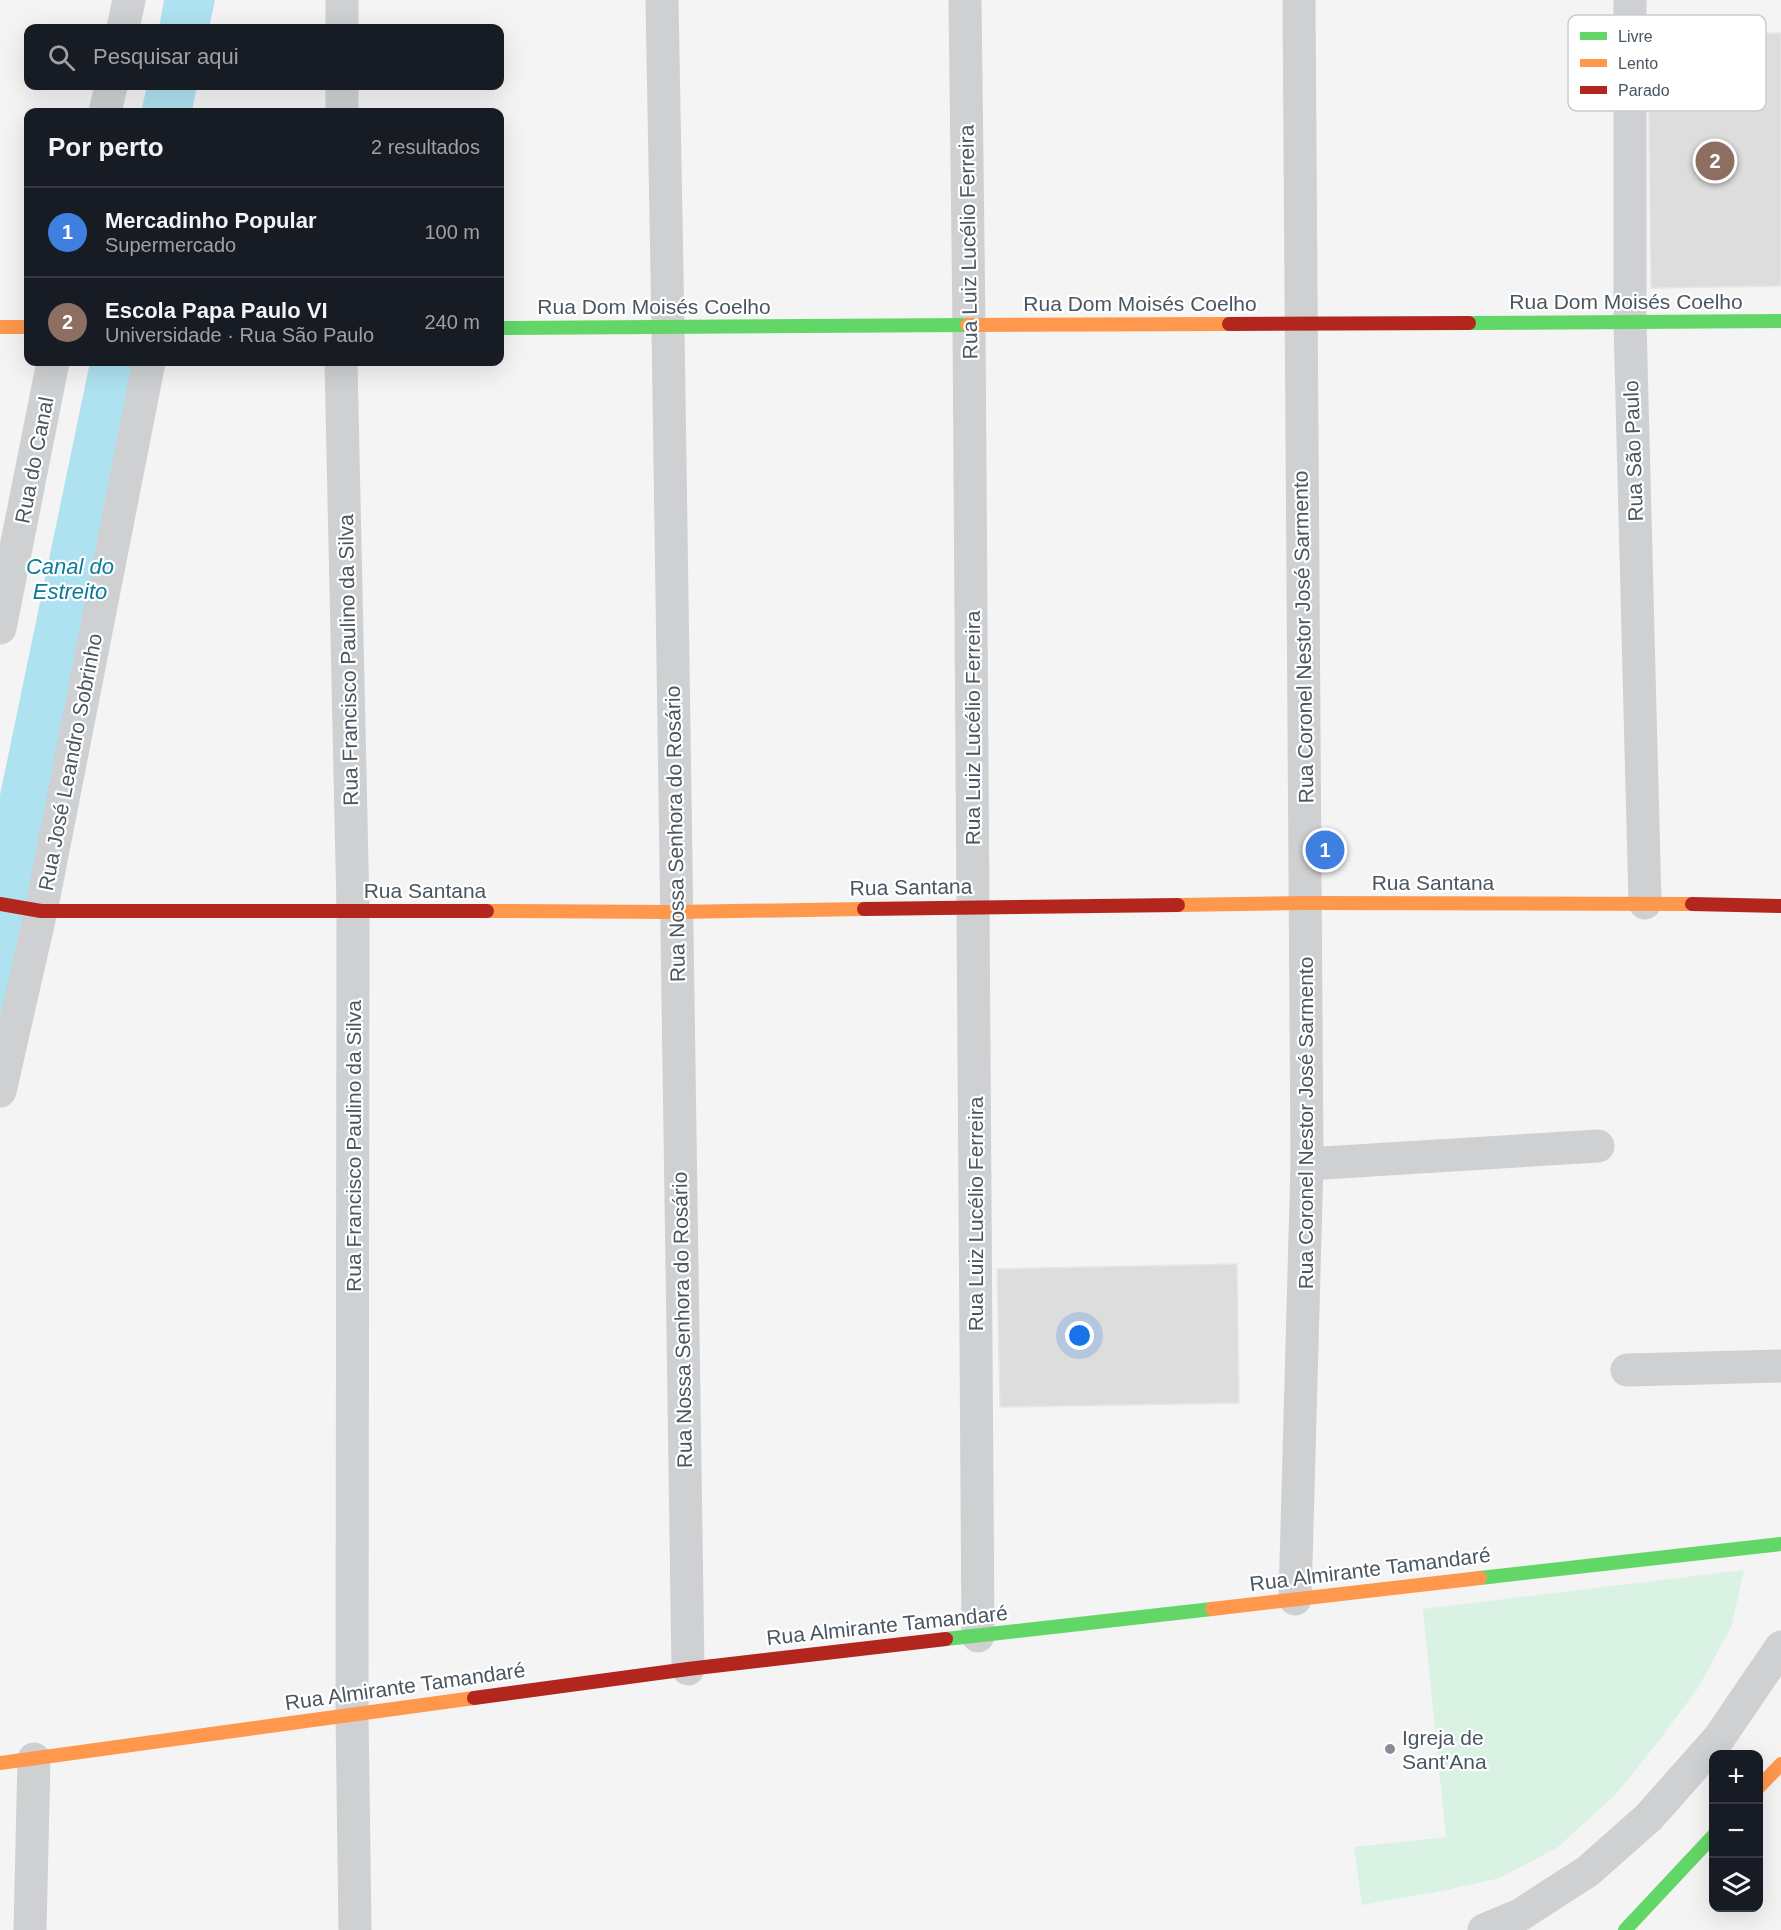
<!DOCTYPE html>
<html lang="pt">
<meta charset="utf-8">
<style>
body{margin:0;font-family:Helvetica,sans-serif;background:#20242c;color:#f1f3f6}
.controls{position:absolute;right:18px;bottom:18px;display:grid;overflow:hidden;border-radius:12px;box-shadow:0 6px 24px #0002}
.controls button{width:54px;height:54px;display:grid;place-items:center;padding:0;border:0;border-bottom:2px solid #363941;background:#171b24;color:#f1f3f6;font:30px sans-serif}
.you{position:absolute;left:1080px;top:1336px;width:21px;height:21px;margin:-15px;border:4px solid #fff;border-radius:50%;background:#1a73e8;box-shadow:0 0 0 9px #1a73e833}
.badge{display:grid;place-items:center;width:39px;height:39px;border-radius:50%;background:#ea580c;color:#fff;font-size:20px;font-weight:700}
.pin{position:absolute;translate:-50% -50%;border:3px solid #fff;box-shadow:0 2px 6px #0006}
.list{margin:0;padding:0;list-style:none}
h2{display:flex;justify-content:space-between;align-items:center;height:78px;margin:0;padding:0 24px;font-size:26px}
h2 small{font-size:20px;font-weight:400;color:#9ea1a6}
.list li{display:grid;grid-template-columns:39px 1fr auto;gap:18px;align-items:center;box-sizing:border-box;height:90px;padding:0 24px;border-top:2px solid #363941}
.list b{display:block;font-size:22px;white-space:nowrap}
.list p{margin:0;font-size:20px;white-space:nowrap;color:#9ea1a6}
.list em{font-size:20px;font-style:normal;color:#9ea1a6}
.icon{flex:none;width:33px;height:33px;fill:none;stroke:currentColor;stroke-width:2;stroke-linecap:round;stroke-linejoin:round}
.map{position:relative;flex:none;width:1781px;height:1930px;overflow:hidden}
.search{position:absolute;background:#171b24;box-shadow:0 6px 24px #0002;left:24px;top:24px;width:480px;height:66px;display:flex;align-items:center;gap:15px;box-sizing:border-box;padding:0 21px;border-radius:12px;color:#9ea1a6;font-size:22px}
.panel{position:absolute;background:#171b24;box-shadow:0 6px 24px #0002;left:24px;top:108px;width:480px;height:258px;border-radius:12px}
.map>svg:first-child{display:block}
.green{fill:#d9f2e3}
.water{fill:#aee2f0}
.building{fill:#ddddde;stroke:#e5e6e7;stroke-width:1.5}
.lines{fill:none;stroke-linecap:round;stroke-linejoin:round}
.street{stroke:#ced0d2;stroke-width:33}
.fast{stroke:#63d668;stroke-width:14}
.slow{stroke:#ff974d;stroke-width:14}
.jam{stroke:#b3261e;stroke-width:14}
.poi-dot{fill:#868d94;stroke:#fff;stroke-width:2}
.labels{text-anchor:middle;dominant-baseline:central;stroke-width:4.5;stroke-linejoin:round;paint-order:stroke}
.street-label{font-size:21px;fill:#4a5661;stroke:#fff}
.poi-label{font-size:21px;fill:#4a5661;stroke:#fff;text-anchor:start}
.water-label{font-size:22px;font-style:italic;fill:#0c7c9b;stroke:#fff}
.key{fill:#fff;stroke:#c9ccd0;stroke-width:1.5}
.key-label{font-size:16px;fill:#4a5661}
</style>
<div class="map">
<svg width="1781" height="1930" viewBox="0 0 1781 1930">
<rect width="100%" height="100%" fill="#f4f4f4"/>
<path class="green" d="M1744,1570L1732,1625L1698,1688L1654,1747L1616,1794L1558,1847L1500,1878L1436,1892L1362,1905L1354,1847L1446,1837L1423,1609Z"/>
<g class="water">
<path d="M164,0H215L209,28H159Z"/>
<path d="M147,86H197L192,112H141Z"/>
<path d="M90,362H140L0,1038V795Z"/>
</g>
<g class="building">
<path d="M1781,33V286L1651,288L1648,35Z"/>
<path d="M1237,1264L1239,1403L1000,1407L997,1269Z"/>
</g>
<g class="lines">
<g class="street">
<path d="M662,0L668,328L688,1669"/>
<path d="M965,0L969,325L978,1636"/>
<path d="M1630,0V323L1645,903"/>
<path d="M123,28L129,0"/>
<path d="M342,28V0"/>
<path d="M105,112L111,86"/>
<path d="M342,112V86"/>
<path d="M341,362L353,910L352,1713L355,1930"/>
<path d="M0,628L53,362"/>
<path d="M0,1091L41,911L149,362"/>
<path d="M1307,1164L1598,1146"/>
<path d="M1627,1370L1781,1366"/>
<path d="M1295,1599L1307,1164L1299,0"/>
<path d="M30,1930L34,1759"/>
<path d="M1484,1930L1520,1915L1588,1871L1649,1817L1719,1738L1781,1647"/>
</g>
<g class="fast">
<path d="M1469,323L1781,321"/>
<path d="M500,328L967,325"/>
<path d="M1480,1578L1781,1544"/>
<path d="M946,1639L1212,1609"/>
<path d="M1625,1930L1714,1835"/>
</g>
<g class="slow">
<path d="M967,325L1229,324"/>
<path d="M0,327H28"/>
<path d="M1178,905L1306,903L1692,904"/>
<path d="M487,911L676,912L864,909"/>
<path d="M1212,1609L1480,1578"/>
<path d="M0,1763L474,1698"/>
<path d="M1758,1788L1781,1764"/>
</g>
<g class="jam">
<path d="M1229,324L1469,323"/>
<path d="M0,904L41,911H487"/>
<path d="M1692,904L1781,906"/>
<path d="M864,909L1178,905"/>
<path d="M474,1698L688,1669L946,1639"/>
</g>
</g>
<circle class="poi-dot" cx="1390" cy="1749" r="6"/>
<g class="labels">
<g class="street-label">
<text transform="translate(968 242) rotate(-91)">Rua Luiz Lucélio Ferreira</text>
<text x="1626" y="301">Rua Dom Moisés Coelho</text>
<text x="1140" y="303">Rua Dom Moisés Coelho</text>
<text x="654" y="306">Rua Dom Moisés Coelho</text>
<text transform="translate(1633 451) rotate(-92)">Rua São Paulo</text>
<text transform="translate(34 460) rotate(-79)">Rua do Canal</text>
<text transform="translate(1303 637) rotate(-91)">Rua Coronel Nestor José Sarmento</text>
<text transform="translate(348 660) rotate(-91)">Rua Francisco Paulino da Silva</text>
<text transform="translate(972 728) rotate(-90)">Rua Luiz Lucélio Ferreira</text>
<text transform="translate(70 762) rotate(-79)">Rua José Leandro Sobrinho</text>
<text transform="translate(675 834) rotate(-91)">Rua Nossa Senhora do Rosário</text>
<text x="1433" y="882">Rua Santana</text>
<text transform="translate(911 887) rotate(-1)">Rua Santana</text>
<text x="425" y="890">Rua Santana</text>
<text transform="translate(1305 1123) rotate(-90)">Rua Coronel Nestor José Sarmento</text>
<text transform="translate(353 1146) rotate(-90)">Rua Francisco Paulino da Silva</text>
<text transform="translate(975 1214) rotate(-90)">Rua Luiz Lucélio Ferreira</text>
<text transform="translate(682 1320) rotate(-91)">Rua Nossa Senhora do Rosário</text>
<text transform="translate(1370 1569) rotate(-7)">Rua Almirante Tamandaré</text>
<text transform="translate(887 1625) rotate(-6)">Rua Almirante Tamandaré</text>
<text transform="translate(405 1686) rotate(-8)">Rua Almirante Tamandaré</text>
</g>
<g class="poi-label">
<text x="1402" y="1737">Igreja de<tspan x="1402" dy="24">Sant'Ana</tspan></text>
</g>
<g class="water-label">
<text x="70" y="566">Canal do<tspan x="70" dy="25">Estreito</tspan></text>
</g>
</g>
<rect x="1568" y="15" width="198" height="96" rx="9" class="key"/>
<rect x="1580" y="32" width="27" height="8" fill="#63d668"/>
<rect x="1580" y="59" width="27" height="8" fill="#ff974d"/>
<rect x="1580" y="86" width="27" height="8" fill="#b3261e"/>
<g class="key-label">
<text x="1618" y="42">Livre</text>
<text x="1618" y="69">Lento</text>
<text x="1618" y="96">Parado</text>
</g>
</svg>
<div class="controls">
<button>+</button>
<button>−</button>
<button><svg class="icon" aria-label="layers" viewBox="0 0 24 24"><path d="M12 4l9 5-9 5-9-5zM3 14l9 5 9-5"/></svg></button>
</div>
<div class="you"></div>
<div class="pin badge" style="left:1325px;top:850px;background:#3f7fe0">1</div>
<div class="pin badge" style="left:1715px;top:161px;background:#8d6e63">2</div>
<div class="search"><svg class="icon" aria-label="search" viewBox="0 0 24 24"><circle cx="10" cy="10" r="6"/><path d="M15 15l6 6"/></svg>Pesquisar aqui</div>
<section class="panel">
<h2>Por perto<small>2 resultados</small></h2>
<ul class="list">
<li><span class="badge" style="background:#3f7fe0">1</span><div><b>Mercadinho Popular</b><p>Supermercado</p></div><em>100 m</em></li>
<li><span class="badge" style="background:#8d6e63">2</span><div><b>Escola Papa Paulo VI</b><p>Universidade · Rua São Paulo</p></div><em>240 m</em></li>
</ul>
</section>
</div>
